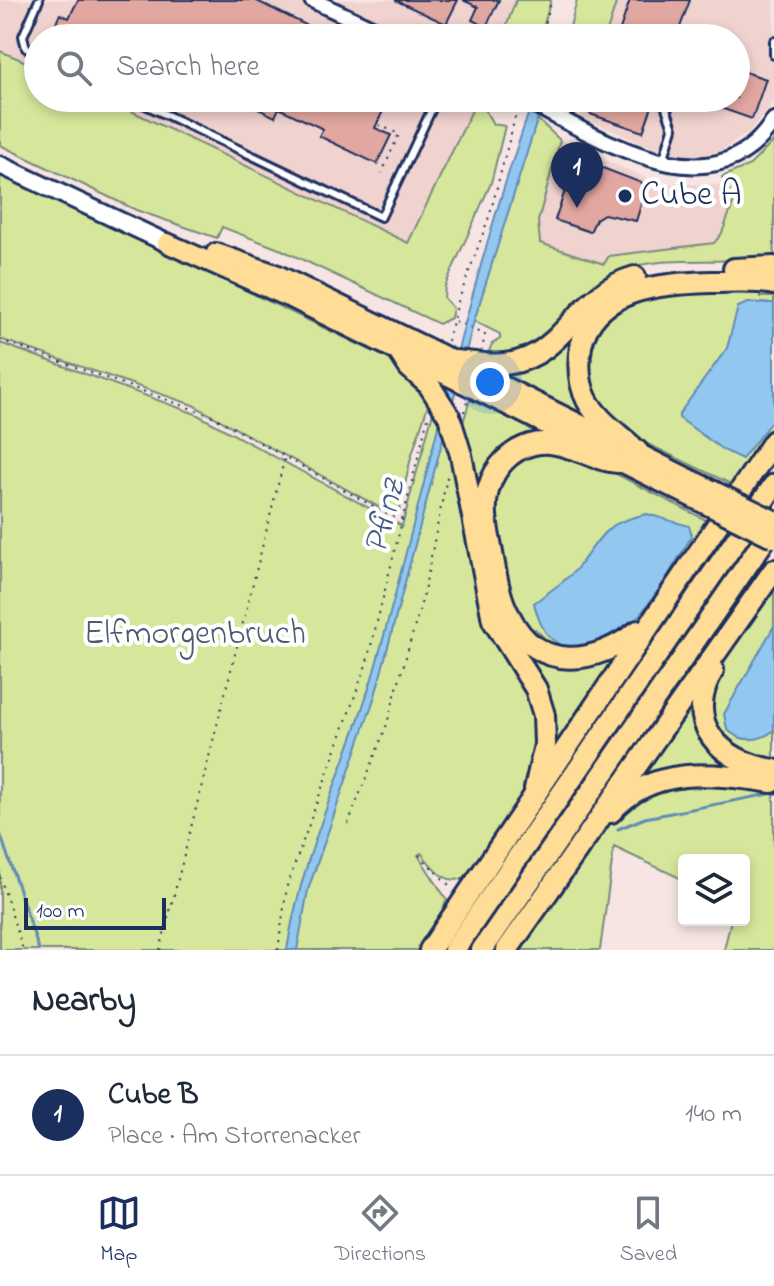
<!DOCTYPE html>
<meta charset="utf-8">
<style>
body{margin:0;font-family:"Indie Flower",sans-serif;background:#f2f2f3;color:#1f2937}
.controls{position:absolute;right:24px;bottom:24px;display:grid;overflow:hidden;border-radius:8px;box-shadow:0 4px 12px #0003}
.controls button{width:72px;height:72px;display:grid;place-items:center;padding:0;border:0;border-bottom:2px solid #e0e1e3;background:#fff;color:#1f2937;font:40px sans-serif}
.scale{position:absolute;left:24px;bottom:20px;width:142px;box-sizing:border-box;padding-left:8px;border:4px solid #1b2f5e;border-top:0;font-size:22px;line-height:28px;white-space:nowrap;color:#1b2f5e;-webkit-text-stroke:6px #fff;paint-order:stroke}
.you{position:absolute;left:490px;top:382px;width:28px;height:28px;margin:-20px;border:6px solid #fff;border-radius:50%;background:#1a73e8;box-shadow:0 0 0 12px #1a73e833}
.badge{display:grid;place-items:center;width:52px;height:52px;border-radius:50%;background:#1b2f5e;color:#fff;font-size:26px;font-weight:700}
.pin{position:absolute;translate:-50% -66px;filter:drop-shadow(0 2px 4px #0008)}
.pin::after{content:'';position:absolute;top:42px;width:28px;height:24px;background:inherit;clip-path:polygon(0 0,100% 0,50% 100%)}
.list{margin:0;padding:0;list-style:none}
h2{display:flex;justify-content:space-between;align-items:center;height:104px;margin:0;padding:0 32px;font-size:34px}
h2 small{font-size:26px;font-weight:400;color:#747a83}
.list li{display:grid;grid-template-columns:52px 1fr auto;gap:24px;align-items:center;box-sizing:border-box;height:120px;padding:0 32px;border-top:2px solid #e0e1e3}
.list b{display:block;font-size:30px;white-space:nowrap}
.list p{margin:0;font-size:26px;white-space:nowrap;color:#747a83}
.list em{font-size:26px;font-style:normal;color:#747a83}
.icon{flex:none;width:44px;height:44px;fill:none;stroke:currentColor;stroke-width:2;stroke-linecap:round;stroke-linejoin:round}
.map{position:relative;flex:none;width:774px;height:950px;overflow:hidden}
.search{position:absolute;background:#fff;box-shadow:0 4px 12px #0003;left:24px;right:24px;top:24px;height:88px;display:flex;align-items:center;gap:20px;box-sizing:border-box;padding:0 28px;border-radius:44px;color:#747a83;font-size:30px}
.sheet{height:224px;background:#fff}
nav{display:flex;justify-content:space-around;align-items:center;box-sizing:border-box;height:112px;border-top:2px solid #e0e1e3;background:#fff;font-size:22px;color:#747a83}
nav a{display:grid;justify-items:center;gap:4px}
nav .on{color:#1b2f5e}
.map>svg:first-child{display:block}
.built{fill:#f0d2cf}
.green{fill:#d6e79b;stroke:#788b7c;stroke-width:2}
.water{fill:#92c7f0;stroke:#628ab6;stroke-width:2}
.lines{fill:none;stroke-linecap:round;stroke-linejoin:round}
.stream{stroke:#628ab6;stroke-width:3}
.building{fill:#e2a7a1;stroke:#1b2f5e;stroke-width:2}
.service-casing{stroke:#1b2f5e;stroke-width:12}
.tertiary-casing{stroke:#1b2f5e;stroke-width:20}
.secondary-casing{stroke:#1b2f5e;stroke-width:22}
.trunk-casing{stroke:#1b2f5e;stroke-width:24}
.motorway-casing{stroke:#1b2f5e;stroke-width:26}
.path{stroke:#1b2f5e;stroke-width:2;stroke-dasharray:2 6;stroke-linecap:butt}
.service{stroke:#fff;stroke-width:6}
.tertiary{stroke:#fff;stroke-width:14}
.secondary{stroke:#fff;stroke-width:16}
.trunk{stroke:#ffdd96;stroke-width:18}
.motorway{stroke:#ffdd96;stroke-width:20}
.trunk-bridge-casing{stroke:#1b2f5e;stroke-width:24;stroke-linecap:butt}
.motorway-bridge-casing{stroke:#1b2f5e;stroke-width:26;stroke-linecap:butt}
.trunk-bridge{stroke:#ffdd96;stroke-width:18}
.motorway-bridge{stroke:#ffdd96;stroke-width:20}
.poi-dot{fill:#1b2f5e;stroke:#fff;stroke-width:3}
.labels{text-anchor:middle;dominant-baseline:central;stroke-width:8;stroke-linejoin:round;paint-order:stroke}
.poi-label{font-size:34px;fill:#1b2f5e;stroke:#fff;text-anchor:start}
.park-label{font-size:34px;fill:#4a5d6d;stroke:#fff}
.water-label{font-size:36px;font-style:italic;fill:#3f5d8a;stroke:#fff}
</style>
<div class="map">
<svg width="774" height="950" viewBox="0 0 774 950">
<rect width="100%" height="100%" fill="#f6e5e3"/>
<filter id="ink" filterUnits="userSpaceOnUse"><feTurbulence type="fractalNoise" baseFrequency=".0125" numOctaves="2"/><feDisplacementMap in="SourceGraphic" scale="16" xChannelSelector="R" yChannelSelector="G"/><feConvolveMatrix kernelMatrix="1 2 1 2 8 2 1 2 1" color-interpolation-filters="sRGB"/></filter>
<g filter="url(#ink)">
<g class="built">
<path d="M0,0H516L502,38H38V67L0,49Z"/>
<path d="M617,0H774V101L749,132L721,151L698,156H672L581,117L587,98H736V38H605Z"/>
<path d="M104,98H478L408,243Z"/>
<path d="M560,140L657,183L726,185L734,201L722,233L714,243L609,255L605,265L540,244L538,221Z"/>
</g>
<g class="green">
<path d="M516,0H551L540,38H502Z"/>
<path d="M577,0H617L605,38H567Z"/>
<path d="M0,51L38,67V98H104L408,243L478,98L493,124L505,126L491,183L445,286L444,298L453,308L451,318L439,324L282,250L222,227L217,238L136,210L0,145Z"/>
<path d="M536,118L560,140L538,221L540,243L604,264L609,256L714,243L722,233L734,201L722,177L750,165L774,141V255C725,268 665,252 616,272C562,295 557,359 488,354L492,344L500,339V334L474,321Z"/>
<path d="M0,173L387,358L407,371L430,399L411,457L399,512L384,510L193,405L0,339Z"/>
<path d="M646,283L579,337L600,425L499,375L566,338Z"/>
<path d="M760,289V297H774V426L733,485L633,437L603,414L584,364L599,320L634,296Z"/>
<path d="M0,343L196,414L402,526L435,405L537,701L535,772L522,798L470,875C447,889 435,870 421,853L418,855L447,900L423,950H0Z"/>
<path d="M470,400L553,438C476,435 478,505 488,561C503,640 544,692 626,647L543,776C545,766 550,753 550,740C553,687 513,656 495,610L461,429Z"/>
<path d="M539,448L587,459L708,521L631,630L589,652L542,645L548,641L535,629L530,632L518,622L490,515L503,469Z"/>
<path d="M736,558L738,560L702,613L466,950Z"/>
<path d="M774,585V765L745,757L711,723L714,676Z"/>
<path d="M699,685L697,700L739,767L625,787Z"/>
<path d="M675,781L774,788V950H724L731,920H744V860H684V880L614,847L600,950H516L619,811Z"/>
</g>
<g class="water">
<path d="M534,98H544L474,321L375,696L308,890L297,950H287C302,851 348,763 375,668C429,478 467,284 534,98Z"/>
<path d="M748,303H774V418L742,459L723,450L679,418V414L727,348L738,307Z"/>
<path d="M647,514L689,526L692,536C665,578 630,656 570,647C547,644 539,624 534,603C548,592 568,580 579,566C603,534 604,523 647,514Z"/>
<path d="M774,626V730C760,742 740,743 727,729L724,714Z"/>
</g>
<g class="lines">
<g class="stream">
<path d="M618,829L645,818L774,793"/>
<path d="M0,833L39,950"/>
</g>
</g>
<g class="building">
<path d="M78,0H255L308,26L306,31L321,38H49L60,14L69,18Z"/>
<path d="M395,0H458L446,24Z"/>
<path d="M463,0H499L486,27L472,20L478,7Z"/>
<path d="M630,0H690L676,38H617Z"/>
<path d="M736,69L766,79L752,119L695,99L736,98Z"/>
<path d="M235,98H389L375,128L391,135L377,164L319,136L323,129L279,108L275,117Z"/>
<path d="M595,98H655L643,132L590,114Z"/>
<path d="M600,163V167L647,185L636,221L604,214L596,219L590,232L555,220L570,176L590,175L589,164Z"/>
</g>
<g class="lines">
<defs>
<g id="service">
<path d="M774,41V55"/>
<path d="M38,54L26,48L23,36L39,0"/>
<path d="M131,98L381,217L437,98"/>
<path d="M663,161L673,128L664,102"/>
</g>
<g id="tertiary">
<path d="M312,0L393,38"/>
<path d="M521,98C594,134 713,217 774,120"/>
</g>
<path id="secondary" d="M0,165L167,243"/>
<g id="trunk">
<path d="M167,243L293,299L434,369"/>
<path d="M216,253L278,275L438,353"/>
<path d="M481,375L714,491"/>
<path d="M477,390L705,504"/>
</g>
<g id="motorway">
<path d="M734,269L774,267"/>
<path d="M398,350L409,367L429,385"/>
<path d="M484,364C563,372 569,295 635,277"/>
<path d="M638,452C622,436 598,421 587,400C579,384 578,364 581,346C594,286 664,284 713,282C733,282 754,280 774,284"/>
<path d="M461,455L493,620L536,689L544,715L545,745L535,789"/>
<path d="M623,462C591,463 563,435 530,445C510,451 495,467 489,487C482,508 488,532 492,553C496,575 499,598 510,617C538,674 597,664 638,631"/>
<path d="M713,670C682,724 721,762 774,770"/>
<path d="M611,812C653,764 716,774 772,782"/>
<path d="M430,950L774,441"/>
<path d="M454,950L774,485"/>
<path d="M482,950L774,526"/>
<path d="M507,950L774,570"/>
</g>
</defs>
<use href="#service" class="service-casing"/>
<use href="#tertiary" class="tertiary-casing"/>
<use href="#secondary" class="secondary-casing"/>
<use href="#trunk" class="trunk-casing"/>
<use href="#motorway" class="motorway-casing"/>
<g class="path">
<path d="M541,38L552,0"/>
<path d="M379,125L399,134L382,173"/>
<path d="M594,149L595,163"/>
<path d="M455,321L485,335L482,350"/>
<path d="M0,340L212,416L389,515L402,519"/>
<path d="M448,341L458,302L490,214L517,110"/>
<path d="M464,412L468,399"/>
<path d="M348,824L386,727L423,597L448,472"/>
<path d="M419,855L452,888"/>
<path d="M0,877L23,950"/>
<path d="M160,950L285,457"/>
<path d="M278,950L287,886L367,662L429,413"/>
</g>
<use href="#service" class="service"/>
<use href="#tertiary" class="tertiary"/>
<use href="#secondary" class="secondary"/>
<use href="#trunk" class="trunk"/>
<use href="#motorway" class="motorway"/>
<defs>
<g id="trunk-bridge">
<path d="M438,353L481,375"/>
<path d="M434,369L477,390"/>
<path d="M714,491L774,520"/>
<path d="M705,504L774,538"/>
</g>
<g id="motorway-bridge">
<path d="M455,361L484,364"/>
<path d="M429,385L449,416L461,455"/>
</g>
</defs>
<use href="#trunk-bridge" class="trunk-bridge-casing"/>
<use href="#motorway-bridge" class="motorway-bridge-casing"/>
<use href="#trunk-bridge" class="trunk-bridge"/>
<use href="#motorway-bridge" class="motorway-bridge"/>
</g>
</g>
<circle class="poi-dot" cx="625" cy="196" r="8"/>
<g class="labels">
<g class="poi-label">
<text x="641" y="196">Cube A</text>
</g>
<g class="park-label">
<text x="195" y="635">Elfmorgenbruch</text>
</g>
<g class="water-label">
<text transform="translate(386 517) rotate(-75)">Pfinz</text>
</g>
</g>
</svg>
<div class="controls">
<button><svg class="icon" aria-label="layers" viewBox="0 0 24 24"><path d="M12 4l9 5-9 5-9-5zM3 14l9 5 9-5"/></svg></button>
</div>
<div class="scale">100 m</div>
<div class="you"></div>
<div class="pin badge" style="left:577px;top:208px">1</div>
<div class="search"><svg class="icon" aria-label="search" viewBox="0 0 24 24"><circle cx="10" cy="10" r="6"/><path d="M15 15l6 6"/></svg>Search here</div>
</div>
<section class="sheet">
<h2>Nearby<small></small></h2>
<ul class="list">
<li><span class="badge">1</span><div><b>Cube B</b><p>Place · Am Storrenacker</p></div><em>140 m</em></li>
</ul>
</section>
<nav>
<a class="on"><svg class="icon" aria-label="map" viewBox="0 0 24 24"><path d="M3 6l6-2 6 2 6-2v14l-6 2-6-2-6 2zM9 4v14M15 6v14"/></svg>Map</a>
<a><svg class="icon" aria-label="directions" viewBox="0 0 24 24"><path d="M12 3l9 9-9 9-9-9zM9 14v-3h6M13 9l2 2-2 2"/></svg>Directions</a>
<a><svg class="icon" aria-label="saved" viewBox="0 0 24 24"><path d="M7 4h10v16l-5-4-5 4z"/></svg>Saved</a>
</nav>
